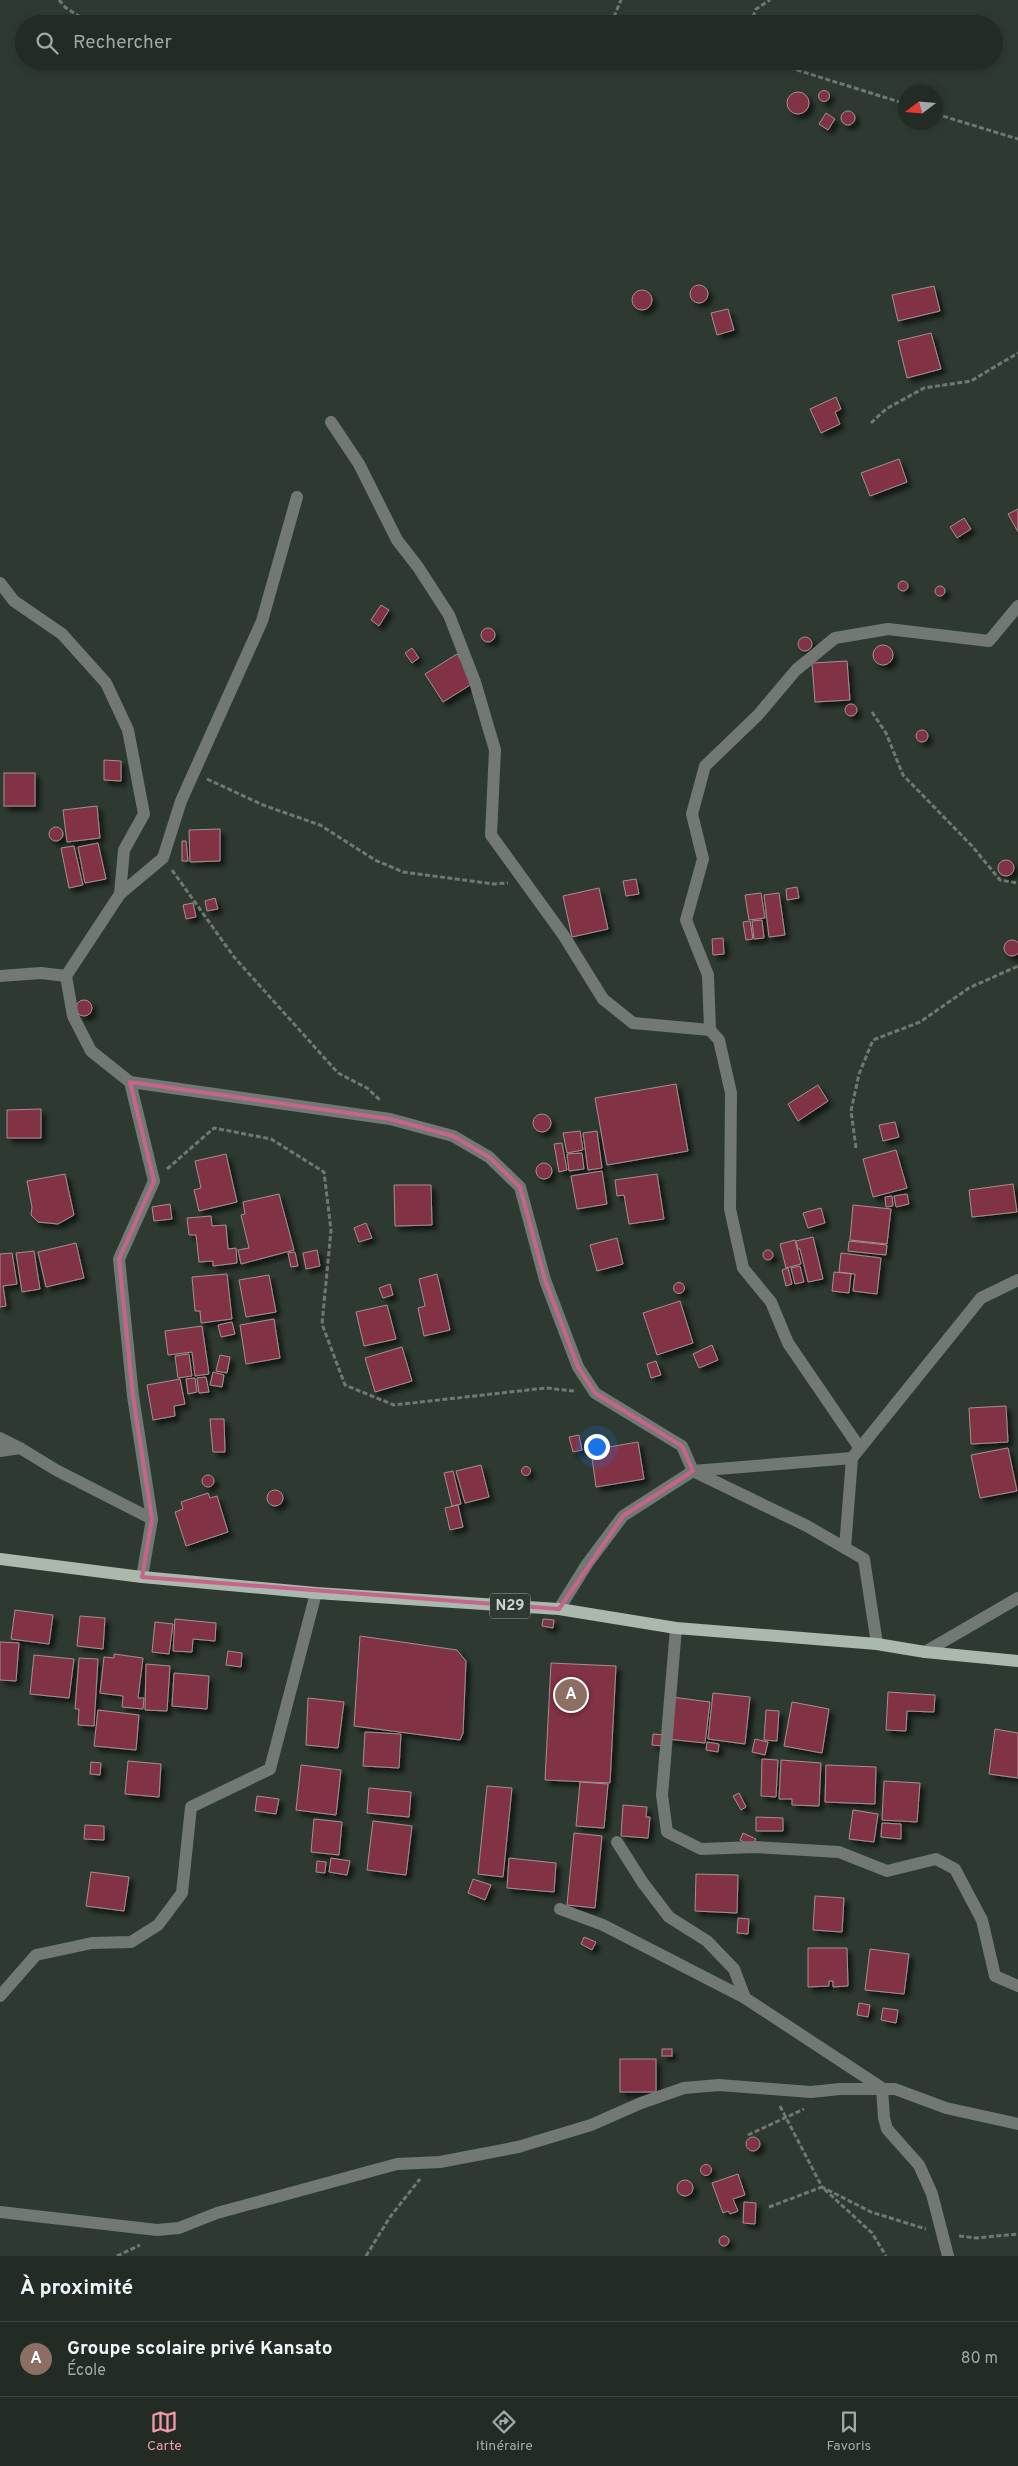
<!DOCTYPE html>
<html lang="fr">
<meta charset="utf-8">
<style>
body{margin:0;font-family:Overpass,sans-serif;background:#2e3832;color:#f1f3f6}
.compass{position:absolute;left:898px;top:85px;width:45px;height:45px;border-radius:50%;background:#222c25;box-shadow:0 2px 8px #0003;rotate:254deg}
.you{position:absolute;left:596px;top:1446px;width:18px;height:18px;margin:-12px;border:4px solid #fff;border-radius:50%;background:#1a73e8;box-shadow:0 0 0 8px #1a73e833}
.badge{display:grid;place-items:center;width:32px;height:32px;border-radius:50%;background:#f39aa9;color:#fff;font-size:16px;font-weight:700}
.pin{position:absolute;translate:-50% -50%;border:2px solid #fff;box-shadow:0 1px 5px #0006}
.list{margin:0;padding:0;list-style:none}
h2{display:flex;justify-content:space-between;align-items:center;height:65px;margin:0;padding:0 20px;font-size:21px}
h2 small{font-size:16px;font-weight:400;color:#a2a7a7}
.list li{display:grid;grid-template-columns:32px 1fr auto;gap:15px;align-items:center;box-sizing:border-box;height:75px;padding:0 20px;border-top:1px solid #3f4842}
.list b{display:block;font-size:19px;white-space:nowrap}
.list p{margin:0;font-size:16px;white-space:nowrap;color:#a2a7a7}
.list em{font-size:16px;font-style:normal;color:#a2a7a7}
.icon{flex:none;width:28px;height:28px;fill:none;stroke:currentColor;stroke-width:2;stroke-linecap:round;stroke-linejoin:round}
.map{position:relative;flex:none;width:1018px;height:2256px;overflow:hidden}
.search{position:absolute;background:#222c25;box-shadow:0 2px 8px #0003;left:15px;right:15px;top:15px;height:55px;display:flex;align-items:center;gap:12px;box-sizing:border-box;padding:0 18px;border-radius:28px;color:#a2a7a7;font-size:19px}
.sheet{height:140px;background:#222c25}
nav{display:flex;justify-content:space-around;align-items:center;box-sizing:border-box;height:70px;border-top:1px solid #3f4842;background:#222c25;font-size:14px;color:#a2a7a7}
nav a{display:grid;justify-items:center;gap:2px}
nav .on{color:#f39aa9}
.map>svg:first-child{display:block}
.building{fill:#823345;stroke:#a28f91;filter:url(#shadow)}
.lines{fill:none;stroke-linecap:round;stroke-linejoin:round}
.path{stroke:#6f7972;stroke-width:3;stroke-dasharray:5 2.5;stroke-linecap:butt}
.minor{stroke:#727873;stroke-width:12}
.major{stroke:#abb8ae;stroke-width:12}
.marked{fill:none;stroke:#c7648a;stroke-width:4;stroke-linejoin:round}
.labels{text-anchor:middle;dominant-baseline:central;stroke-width:4.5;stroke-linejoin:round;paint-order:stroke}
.shield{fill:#2e3a31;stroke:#9ea6a0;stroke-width:1}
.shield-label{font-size:15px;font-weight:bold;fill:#ced5d0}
</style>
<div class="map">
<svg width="1018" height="2256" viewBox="0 0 1018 2256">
<defs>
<filter id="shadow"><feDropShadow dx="4.5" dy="4.5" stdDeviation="2.5" flood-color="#0009"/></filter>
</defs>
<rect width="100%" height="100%" fill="#2e3a31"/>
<g class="building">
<circle cx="824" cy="96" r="5.5"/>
<circle cx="798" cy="103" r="11"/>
<circle cx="848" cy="118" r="7"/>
<path d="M826,113L835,119L828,130L819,124Z"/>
<circle cx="699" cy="294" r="9"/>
<path d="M934,286L940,311L898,321L892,295Z"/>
<circle cx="642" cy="300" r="10"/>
<path d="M728,309L734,330L717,335L711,313Z"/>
<path d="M931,333L941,369L907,378L898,341Z"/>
<path d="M836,397L841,409L835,412L840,424L821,433L810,409Z"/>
<path d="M899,459L907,482L870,496L861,473Z"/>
<path d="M1018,509V532L1008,514Z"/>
<path d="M964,518L971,529L957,538L950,527Z"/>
<circle cx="903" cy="586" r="5"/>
<circle cx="940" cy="591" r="5"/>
<path d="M381,605L389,610L379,626L371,620Z"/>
<circle cx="488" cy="635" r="7"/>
<circle cx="805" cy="644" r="7"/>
<circle cx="883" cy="655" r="10"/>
<path d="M412,648L419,658L412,663L405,653Z"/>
<path d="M457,654L475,682L443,702L425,674Z"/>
<path d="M847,661L850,700L815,702L812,663Z"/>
<circle cx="851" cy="710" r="6"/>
<circle cx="922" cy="736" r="6"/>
<path d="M104,760L121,761V781L104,780Z"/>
<rect x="4" y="773" width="31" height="33"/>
<path d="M97,806L100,838L67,842L63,810Z"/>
<circle cx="56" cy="834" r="7"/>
<path d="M220,829V861L190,862L189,830Z"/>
<path d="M182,841H186L188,861H182Z"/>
<path d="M98,843L106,879L85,883L78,847Z"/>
<path d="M74,846L83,885L69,888L61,848Z"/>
<circle cx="1006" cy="868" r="8"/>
<path d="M636,879L639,894L626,896L623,881Z"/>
<path d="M797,887L799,898L787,900L786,889Z"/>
<path d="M599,888L608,929L572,937L563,896Z"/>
<path d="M761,893L765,918L749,920L745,895Z"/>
<path d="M779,893L785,935L769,937L764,895Z"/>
<path d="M215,898L218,909L207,911L205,901Z"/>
<path d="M193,903L196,917L186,919L183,905Z"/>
<path d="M762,920L764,938L754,939L752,921Z"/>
<path d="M750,921L753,939L746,940L743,922Z"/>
<path d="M723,938L724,954L713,955L712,939Z"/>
<circle cx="1012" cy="948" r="8"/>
<circle cx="84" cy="1008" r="8"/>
<path d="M676,1084L688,1151L607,1165L595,1098Z"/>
<path d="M818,1085L828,1101L798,1121L788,1104Z"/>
<path d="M41,1109V1138H7V1110Z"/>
<circle cx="542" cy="1123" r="9"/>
<path d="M895,1122L899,1137L883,1141L879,1125Z"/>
<path d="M580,1131L583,1150L567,1153L563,1133Z"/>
<path d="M597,1131L602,1168L588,1170L583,1133Z"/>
<path d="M562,1143L567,1170L559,1172L554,1144Z"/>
<path d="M896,1150L907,1188L873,1197L863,1159Z"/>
<path d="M582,1153L584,1169L569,1171L567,1154Z"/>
<path d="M226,1154L237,1202L199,1211L194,1190L201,1188L195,1161Z"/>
<circle cx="544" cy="1171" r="8"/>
<path d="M602,1171L607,1204L577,1209L571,1176Z"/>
<path d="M65,1174L74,1215L58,1224L38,1222L31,1215L32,1207L27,1181Z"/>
<path d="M657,1174L664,1219L629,1224L624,1195L617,1196L615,1180Z"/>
<path d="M1013,1184L1017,1212L972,1217L969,1190Z"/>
<path d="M394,1185H431L432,1225L395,1226Z"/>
<path d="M279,1194L294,1250L241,1264L238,1250L249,1248L241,1215L245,1214L243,1202Z"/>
<path d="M907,1194L909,1204L896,1207L894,1196Z"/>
<path d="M892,1196L893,1206L886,1207L885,1197Z"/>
<path d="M170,1204L172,1219L154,1221L152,1207Z"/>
<path d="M853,1205L891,1209L887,1244L850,1240Z"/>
<path d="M821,1208L825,1223L808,1228L803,1213Z"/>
<path d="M211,1216L212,1226L226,1225L228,1249L236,1248L237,1263L213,1266V1261L199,1262L196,1235H189L187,1218Z"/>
<path d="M366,1223L372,1238L359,1242L354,1228Z"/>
<path d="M813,1237L823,1279L808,1282L800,1249H798L796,1241Z"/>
<path d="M617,1238L623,1264L597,1271L590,1245Z"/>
<path d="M795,1240L801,1264L786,1268L780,1244Z"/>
<path d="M849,1241L887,1245L886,1255L848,1251Z"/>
<path d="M76,1243L84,1278L46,1287L38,1252Z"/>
<circle cx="768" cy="1255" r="5"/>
<path d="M317,1250L320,1266L306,1269L303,1253Z"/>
<path d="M34,1251L40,1289L22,1292L16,1253Z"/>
<path d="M295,1252L298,1266L291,1267L288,1253Z"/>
<path d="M12,1253L17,1284L3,1286L6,1306L0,1307V1254Z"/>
<path d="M841,1253L881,1258L877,1294L853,1291L855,1274L839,1272Z"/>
<path d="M800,1266L804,1282L795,1284L791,1268Z"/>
<path d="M788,1268L792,1284L786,1286L782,1270Z"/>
<path d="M834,1272L851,1274L849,1293L832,1291Z"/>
<path d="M227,1274L232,1319L201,1323L200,1311H195L192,1277Z"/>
<path d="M437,1274L450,1330L424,1336L418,1308L425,1306L419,1279Z"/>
<path d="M269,1275L276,1312L246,1317L239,1280Z"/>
<circle cx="679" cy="1288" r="5.5"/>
<path d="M390,1284L393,1295L383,1298L379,1288Z"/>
<path d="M680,1301L693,1343L657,1355L643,1313Z"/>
<path d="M387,1305L396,1339L364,1346L356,1312Z"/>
<path d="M274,1319L280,1358L246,1364L240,1325Z"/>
<path d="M232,1322L235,1334L221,1337L218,1325Z"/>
<path d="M202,1326L209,1374L195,1376L192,1352L168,1355L165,1331Z"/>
<path d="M712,1345L718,1360L699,1368L693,1354Z"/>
<path d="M402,1347L412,1381L375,1392L365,1358Z"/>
<path d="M189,1354L192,1376L178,1378L175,1356Z"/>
<path d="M220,1355L230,1357L227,1373L216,1371Z"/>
<path d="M656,1361L661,1375L651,1378L647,1364Z"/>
<path d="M213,1372L224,1375L222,1387L210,1385Z"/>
<path d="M206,1377L209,1392L199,1393L197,1378Z"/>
<path d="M195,1378L197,1392L188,1394L186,1379Z"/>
<path d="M180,1379L185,1404L174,1406L175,1416L153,1420L147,1385Z"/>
<path d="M1006,1406L1008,1442L971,1444L969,1408Z"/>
<path d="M210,1419H224L225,1452H213Z"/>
<path d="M579,1435L582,1450L573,1452L569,1437Z"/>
<path d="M638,1442L644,1479L596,1487L591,1450Z"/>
<path d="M1008,1448L1017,1491L980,1498L971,1455Z"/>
<path d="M481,1465L489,1497L465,1503L456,1471Z"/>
<circle cx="526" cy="1471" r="4.5"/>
<path d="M453,1471L461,1504L452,1506L444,1473Z"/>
<circle cx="208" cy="1481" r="6"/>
<circle cx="275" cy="1498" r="8"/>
<path d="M208,1493L210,1498L217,1496L228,1532L186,1546L175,1512L183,1509L181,1502Z"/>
<path d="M458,1505L463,1527L450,1530L445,1508Z"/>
<path d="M15,1610L53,1615L49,1644L11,1639Z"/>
<path d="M80,1616L105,1618L103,1649L77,1646Z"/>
<path d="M175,1619L216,1623L215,1641L193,1639L192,1652L173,1651Z"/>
<path d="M543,1619L554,1620L553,1628L542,1626Z"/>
<path d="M155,1622L173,1624L169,1654L152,1652Z"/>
<path d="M360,1636L457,1650L466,1661L463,1733L460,1740L354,1726Z"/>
<path d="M0,1642L19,1643L16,1681L0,1680Z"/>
<path d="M228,1651L242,1653L241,1667L226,1665Z"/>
<path d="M114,1654L143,1658L138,1698H144L143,1709L122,1707L123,1696L100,1693L104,1657L114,1658Z"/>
<path d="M34,1655L74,1659L69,1698L30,1694Z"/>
<path d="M79,1658L98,1659L94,1726L78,1725L79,1709H75Z"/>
<path d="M551,1663L616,1666L610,1783L545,1780Z"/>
<path d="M146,1664L170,1666L167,1711L145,1710Z"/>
<path d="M174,1673L209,1676L207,1709L172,1706Z"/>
<path d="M888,1692L935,1695L934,1712L907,1711L906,1731L886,1730Z"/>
<path d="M713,1693L750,1697L745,1744L708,1739Z"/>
<path d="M672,1697L710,1702L705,1743L667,1739Z"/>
<path d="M308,1698L344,1702L338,1748L306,1745Z"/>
<path d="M792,1702L829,1709L822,1753L784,1746Z"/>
<path d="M98,1710L139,1715L136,1750L94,1746Z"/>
<path d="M766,1710L779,1711L777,1741L764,1740Z"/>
<path d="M995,1729L1018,1733V1778L989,1774Z"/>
<path d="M365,1732L401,1734L399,1768L363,1766Z"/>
<path d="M653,1734L665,1735L663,1746L652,1745Z"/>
<path d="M755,1739L768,1742L765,1755L752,1752Z"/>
<path d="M707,1742L719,1744L718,1752L706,1750Z"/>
<path d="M762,1759L778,1760L776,1797L761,1796Z"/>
<path d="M781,1760L821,1763L819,1806L792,1805V1799H779Z"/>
<path d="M128,1761L161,1764L159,1797L125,1794Z"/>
<path d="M91,1762L101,1763L100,1775L90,1774Z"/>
<path d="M301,1765L341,1770L336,1815L296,1810Z"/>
<path d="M826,1765L876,1767L875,1804L825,1802Z"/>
<path d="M884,1781L920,1783L917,1822L882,1820Z"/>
<path d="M580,1782L608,1784L604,1828L576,1826Z"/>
<path d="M487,1786L512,1788L503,1877L478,1874Z"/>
<path d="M369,1788L411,1792L409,1817L367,1813Z"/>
<path d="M739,1793L746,1807L741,1810L733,1796Z"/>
<path d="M257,1796L279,1799L276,1814L255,1811Z"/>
<path d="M623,1805L647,1807L646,1817H650L648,1838L621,1836Z"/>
<path d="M853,1810L878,1814L874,1842L849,1839Z"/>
<path d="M756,1817L783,1818V1831H756Z"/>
<path d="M314,1819L342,1822L339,1855L311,1852Z"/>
<path d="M373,1821L412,1826L406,1875L367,1870Z"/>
<path d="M882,1823L901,1824V1839L881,1837Z"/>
<path d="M85,1825L104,1826V1840L84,1839Z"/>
<path d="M574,1833L602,1836L595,1908L567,1905Z"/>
<path d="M743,1833L756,1839L752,1846L740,1840Z"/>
<path d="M331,1858L350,1861L347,1875L329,1872Z"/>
<path d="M509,1858L556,1863L554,1892L507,1888Z"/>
<path d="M317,1861L326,1862L325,1873L316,1872Z"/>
<path d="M91,1872L129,1877L124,1911L86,1906Z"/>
<path d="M696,1874L738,1875L737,1913L695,1911Z"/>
<path d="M473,1879L491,1885L485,1900L468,1893Z"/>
<path d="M815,1896L844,1898L842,1932L813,1930Z"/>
<path d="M738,1918L749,1919L748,1934L737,1933Z"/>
<path d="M584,1937L596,1942L592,1950L581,1944Z"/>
<path d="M808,1948H847L848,1986L833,1987V1981H829V1986L808,1987Z"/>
<path d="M870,1949L909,1954L904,1994L865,1990Z"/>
<path d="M859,2003L870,2005L868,2017L857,2015Z"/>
<path d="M883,2008L898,2010L896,2023L881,2020Z"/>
<rect x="662" y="2049" width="10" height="7"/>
<rect x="620" y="2059" width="36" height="33"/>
<circle cx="753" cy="2144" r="7"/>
<circle cx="706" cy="2170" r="5.5"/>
<path d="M738,2174L745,2195L733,2199L738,2211L730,2214L728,2211L723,2213L712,2183Z"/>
<circle cx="685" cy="2188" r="8"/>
<path d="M744,2202L756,2203L755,2224L743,2223Z"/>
<circle cx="724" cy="2241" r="5"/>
</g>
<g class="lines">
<g class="path">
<path d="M59,0L66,8L92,24"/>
<path d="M541,24H556"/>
<path d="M611,24L621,0"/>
<path d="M750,24L756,9L770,0"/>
<path d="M192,61L231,64L240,61"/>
<path d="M337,61H351"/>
<path d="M768,61L906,104"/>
<path d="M936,114L1018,139"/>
<path d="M871,423L886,409L924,388L971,381L1018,353"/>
<path d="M872,712L886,733L903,775L972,846L1000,880L1018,883"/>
<path d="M207,779L263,805L320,825L375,860L403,872L494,884L508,883"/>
<path d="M172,870L234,957L338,1073L367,1088L381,1101"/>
<path d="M856,1148L851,1111L859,1074L873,1040L920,1022L969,988L1018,966"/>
<path d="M167,1169L214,1128L271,1139L324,1172L331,1230L322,1324L345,1385L394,1405L546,1388L574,1391"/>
<path d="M780,2106L822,2187L871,2212L926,2229"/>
<path d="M748,2135L804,2109"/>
<path d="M769,2207L822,2187L872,2233L886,2256"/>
<path d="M959,2236L976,2238L1018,2234"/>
<path d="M117,2256L140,2245"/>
<path d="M366,2256L390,2217L420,2179"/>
</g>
<g class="minor">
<path d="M331,422L359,464L397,540L418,567L449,615L475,682L495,750L491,835L564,936L603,999L633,1023L710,1030"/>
<path d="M0,583L14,601L62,634L106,683L128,730L144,814L124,850L120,894"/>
<path d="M0,976L41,973L66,976"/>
<path d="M130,1082L390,1119L453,1136L489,1157L520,1187L545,1280L578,1367L595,1393L682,1446L693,1471L807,1526L864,1559L877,1644"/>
<path d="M0,1438L20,1448"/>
<path d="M859,1447L788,1343L771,1302L743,1268L730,1209L731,1093L719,1040L710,1030L708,975L686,920L703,859L692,814L705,766L758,715L796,670L835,638L888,629L989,641L1018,606"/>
<path d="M0,1451L20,1448L56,1470L152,1519"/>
<path d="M845,1548L852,1458"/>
<path d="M142,1577L152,1519L133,1396L119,1259L154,1181L130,1082L91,1051L73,1016L66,976L120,894L163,858L181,801L262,621L297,497"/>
<path d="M559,1609L587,1564L623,1516L693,1471L852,1458L981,1298L1018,1280"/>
<path d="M676,1628L662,1795L667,1832L701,1849L755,1847L839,1852L887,1871L936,1859L955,1869L982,1920L995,1976L1018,1986"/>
<path d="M925,1652L1018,1598"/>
<path d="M617,1842L643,1883L669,1917L707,1941L734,1969L745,1998"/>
<path d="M560,1909L603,1925L745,1998L882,2088L884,2118L887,2129L919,2165L932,2194L948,2256"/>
<path d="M0,1996L36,1955L92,1943L131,1942L158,1925L182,1893L191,1807L270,1769L316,1593"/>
<path d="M0,2212L157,2230L179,2228L217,2213L397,2164L440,2162L518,2147L591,2125L641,2103L684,2088L719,2085L811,2092L840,2089H895L946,2108L1018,2124"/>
</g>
<path class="major" d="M0,1559L142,1577L316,1593L559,1609L676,1628L877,1644L925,1652L1018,1661"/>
</g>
<path class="marked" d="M130,1082L390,1119L453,1136L489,1157L520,1187L545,1280L578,1367L595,1393L682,1446L693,1471L623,1516L559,1609L142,1577L152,1519L133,1396L119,1259L154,1181Z"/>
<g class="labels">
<rect class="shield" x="490" y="1593.5" width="40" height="25" rx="4"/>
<g class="shield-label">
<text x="510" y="1606">N29</text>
</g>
</g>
</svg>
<svg class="compass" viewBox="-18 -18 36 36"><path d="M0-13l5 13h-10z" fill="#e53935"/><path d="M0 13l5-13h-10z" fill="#a2a7a7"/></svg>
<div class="you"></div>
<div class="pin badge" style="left:571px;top:1695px;background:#8d6e63">A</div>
<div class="search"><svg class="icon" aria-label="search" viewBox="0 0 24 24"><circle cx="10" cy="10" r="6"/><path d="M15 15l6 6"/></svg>Rechercher</div>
</div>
<section class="sheet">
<h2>À proximité<small></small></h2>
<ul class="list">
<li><span class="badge" style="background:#8d6e63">A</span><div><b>Groupe scolaire privé Kansato</b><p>École</p></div><em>80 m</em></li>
</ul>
</section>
<nav>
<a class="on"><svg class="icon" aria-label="map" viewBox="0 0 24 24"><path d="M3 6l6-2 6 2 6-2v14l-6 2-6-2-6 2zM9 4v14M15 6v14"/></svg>Carte</a>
<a><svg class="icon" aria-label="directions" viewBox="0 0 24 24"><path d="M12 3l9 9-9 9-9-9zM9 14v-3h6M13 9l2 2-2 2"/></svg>Itinéraire</a>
<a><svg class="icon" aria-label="saved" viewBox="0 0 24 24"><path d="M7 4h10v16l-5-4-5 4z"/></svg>Favoris</a>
</nav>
